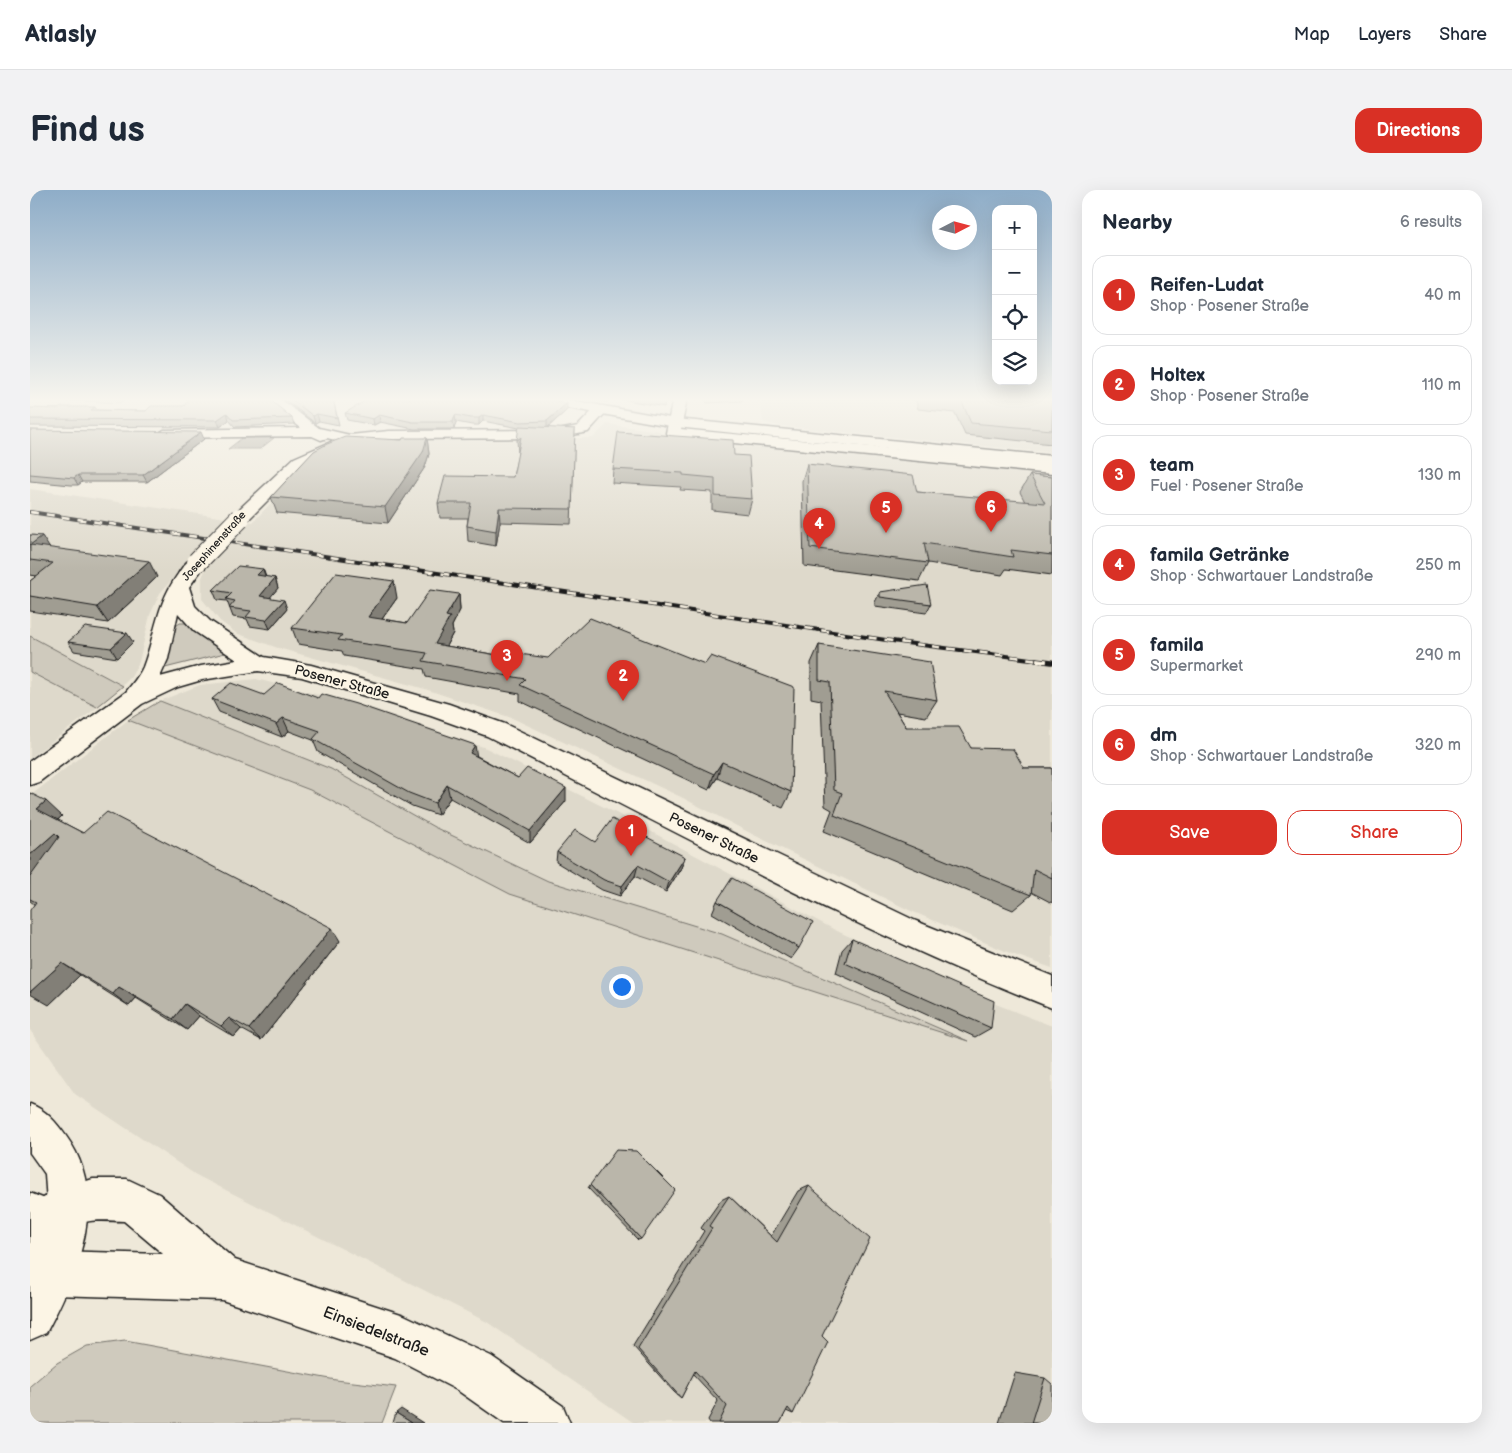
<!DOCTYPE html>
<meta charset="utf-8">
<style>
body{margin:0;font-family:"Balsamiq Sans",sans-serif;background:#f2f2f3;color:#1f2937}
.controls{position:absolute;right:15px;top:15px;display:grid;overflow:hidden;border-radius:10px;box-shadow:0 5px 20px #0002}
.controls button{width:45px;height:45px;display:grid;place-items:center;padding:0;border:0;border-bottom:1px solid #e0e1e3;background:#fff;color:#1f2937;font:25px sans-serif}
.compass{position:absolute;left:902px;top:15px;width:45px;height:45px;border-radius:50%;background:#fff;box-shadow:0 5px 20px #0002;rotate:84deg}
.you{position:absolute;left:591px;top:796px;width:18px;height:18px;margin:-12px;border:4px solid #fff;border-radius:50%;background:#1a73e8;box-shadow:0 0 0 8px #1a73e833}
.badge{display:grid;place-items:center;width:32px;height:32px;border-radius:50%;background:#d93025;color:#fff;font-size:16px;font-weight:700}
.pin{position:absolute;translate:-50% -41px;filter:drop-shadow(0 1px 2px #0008)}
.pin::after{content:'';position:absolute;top:26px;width:18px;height:15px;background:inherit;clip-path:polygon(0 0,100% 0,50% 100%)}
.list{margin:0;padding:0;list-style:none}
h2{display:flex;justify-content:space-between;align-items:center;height:65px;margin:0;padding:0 20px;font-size:21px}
h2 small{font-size:16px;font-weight:400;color:#747a83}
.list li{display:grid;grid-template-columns:32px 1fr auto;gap:15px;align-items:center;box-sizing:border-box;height:80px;margin:0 10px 10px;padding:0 10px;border:1px solid #e0e1e3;border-radius:15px}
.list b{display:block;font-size:19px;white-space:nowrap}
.list p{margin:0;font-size:16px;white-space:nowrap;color:#747a83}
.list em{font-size:16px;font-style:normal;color:#747a83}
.actions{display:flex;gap:10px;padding:15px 20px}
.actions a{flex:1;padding:11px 0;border:1px solid #d93025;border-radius:15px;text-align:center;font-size:18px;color:#d93025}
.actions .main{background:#d93025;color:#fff}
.icon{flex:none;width:28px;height:28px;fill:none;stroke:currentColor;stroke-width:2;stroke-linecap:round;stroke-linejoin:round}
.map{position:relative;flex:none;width:1022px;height:1233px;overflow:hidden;border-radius:15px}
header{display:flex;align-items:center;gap:30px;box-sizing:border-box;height:70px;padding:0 25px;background:#fff;border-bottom:1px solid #e0e1e3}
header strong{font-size:24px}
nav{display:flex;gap:28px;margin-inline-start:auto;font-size:18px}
.intro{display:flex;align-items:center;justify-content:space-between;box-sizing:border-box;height:120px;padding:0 30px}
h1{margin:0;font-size:35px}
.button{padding:12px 22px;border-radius:15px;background:#d93025;color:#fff;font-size:18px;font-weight:700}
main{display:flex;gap:30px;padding:0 30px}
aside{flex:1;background:#fff;border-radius:15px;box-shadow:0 5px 20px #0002}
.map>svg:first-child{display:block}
.built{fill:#ded9cb}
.green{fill:#cfcabd;stroke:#76736c}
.water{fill:#a7a299;stroke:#6f6c67}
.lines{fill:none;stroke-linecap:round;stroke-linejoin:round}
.minor-casing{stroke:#1c1c1c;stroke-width:3}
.major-casing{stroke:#1c1c1c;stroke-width:3}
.minor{fill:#fcf5e5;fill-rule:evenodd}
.major{fill:#fcf5e5;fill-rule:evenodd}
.rail-far2-casing{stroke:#1c1c1c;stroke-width:3}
.rail-far1-casing{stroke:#1c1c1c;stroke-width:4}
.rail-casing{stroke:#1c1c1c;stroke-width:5.5}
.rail-far2{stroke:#fcf5e5;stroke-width:2;stroke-dasharray:6;stroke-linecap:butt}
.rail-far1{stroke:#fcf5e5;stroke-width:2.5;stroke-dasharray:8;stroke-linecap:butt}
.rail{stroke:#fcf5e5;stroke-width:4;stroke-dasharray:11;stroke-linecap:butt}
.minor-bridge-casing{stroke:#1c1c1c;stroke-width:22;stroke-linecap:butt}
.minor-bridge{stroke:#fcf5e5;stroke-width:20}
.wall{fill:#a09d92;stroke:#1c1c1c}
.shaded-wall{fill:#827f77;stroke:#1c1c1c}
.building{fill:#bab6aa;stroke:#1c1c1c}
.labels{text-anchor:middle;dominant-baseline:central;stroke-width:5;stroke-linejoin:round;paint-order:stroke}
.far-street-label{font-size:11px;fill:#1c1c1c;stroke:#fcf5e5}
.street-label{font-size:14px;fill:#1c1c1c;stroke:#fcf5e5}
.near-street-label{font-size:16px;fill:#1c1c1c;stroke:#fcf5e5}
</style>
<header>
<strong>Atlasly</strong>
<nav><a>Map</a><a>Layers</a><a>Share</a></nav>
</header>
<div class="intro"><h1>Find us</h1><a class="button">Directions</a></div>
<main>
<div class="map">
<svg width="1022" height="1233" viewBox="0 0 1022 1233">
<rect width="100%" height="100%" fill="#eee8d9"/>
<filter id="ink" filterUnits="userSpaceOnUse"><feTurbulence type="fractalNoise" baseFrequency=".02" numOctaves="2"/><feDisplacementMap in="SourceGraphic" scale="10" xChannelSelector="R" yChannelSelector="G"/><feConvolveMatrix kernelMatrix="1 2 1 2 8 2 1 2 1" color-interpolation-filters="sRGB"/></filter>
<g filter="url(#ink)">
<g class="built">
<path d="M730,208H1022V263L750,236L733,232Z"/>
<path d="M577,234L630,241L631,247L780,259L1022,284V778L982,764L879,720L722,644L651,607L482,528L395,499L248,458L206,443L190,431L172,409V388L178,373L171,357L130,403L120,425L109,472L101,487L81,507L0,568V299L223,332L272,280L327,255L360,249L563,248Z"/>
<path d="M226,489L345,519L456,558L590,625L805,740L963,813L1022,836V1233H604L457,1132L166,985L45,904L0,840V606L98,530L130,511L170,495Z"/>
</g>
<g class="green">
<path d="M0,208H96L90,213Z"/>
<path d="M150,433H157L195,463L135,478L143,438Z"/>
<path d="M0,446L93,496L67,517L0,482Z"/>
<path d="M130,511L301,579L404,637L518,691L692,744L938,851L480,704L280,600L98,530Z"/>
<path d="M95,1151L306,1190L366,1197L352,1233H0V1196L27,1173L57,1156Z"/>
</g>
<path class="water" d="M212,248H244L230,259H198Z"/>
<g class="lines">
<defs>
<g id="minor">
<path d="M234,208H249L289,238L320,245L359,241L528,240L548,236L566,217L571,216L578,220L558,242L528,248L359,249L324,253L274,274L216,332H204L201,328L204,324L264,268L305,250L297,248L291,250L282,246L134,248L127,244L134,240L271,238Z"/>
<path d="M643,208H657L651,239L1022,274V284L643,247L636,243Z"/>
<path d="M167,366L174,368L177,372L159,397L165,416L180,431L234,467L281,475L419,514L475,534L886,731L1022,786V818C828,742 644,640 457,546L401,526L272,487L228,481L172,490L148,497L112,514L9,592L0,595V571L96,502C102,494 109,486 113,477C126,443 126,415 148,384C153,376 158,369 167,366ZM148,423L164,441L207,470L171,476L130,487L138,469Z"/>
<path d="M63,989H97L129,1004L205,1070L374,1125L461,1166L533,1216L540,1233H474L427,1200L365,1168L192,1110L23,1105L8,1098L1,1083L8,1068L23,1061L133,1064L94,1031C79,1031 61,1028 47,1035C31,1044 17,1056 0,1063V1017L24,1001Z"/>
</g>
<g id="major">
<path d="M498,208H529L646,229L1022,266V276L646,237L504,212Z"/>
<path d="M0,914C16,920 26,932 36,946C81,1007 47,1085 16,1143L0,1150V1003L15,1009L17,1013L15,984L0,963Z"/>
</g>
</defs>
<use href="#minor" class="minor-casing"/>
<use href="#major" class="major-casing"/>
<use href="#minor" class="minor"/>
<use href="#major" class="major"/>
<defs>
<path id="rail-far2" d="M0,322L8,323"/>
<path id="rail-far1" d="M0,322L876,453L1016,471"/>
<path id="rail" d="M1006,470L1022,472"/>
</defs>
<use href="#rail-far2" class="rail-far2-casing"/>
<use href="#rail-far1" class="rail-far1-casing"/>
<use href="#rail" class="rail-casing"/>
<use href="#rail-far2" class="rail-far2"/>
<use href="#rail-far1" class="rail-far1"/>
<use href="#rail" class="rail"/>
<defs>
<path id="minor-bridge" d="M167,372L210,328"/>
</defs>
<use href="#minor-bridge" class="minor-bridge-casing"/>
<use href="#minor-bridge" class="minor-bridge"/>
</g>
<g class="wall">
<path d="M253,208H303L309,235L289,231L285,233Z"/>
<path d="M546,208H580L577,212Z"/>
<path d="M586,208H636L634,217Z"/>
<path d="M674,208H712V211L677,213Z"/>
<path d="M885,208H1022V254L935,245L925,223L888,219Z"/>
<path d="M154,216L262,228L264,234L205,237L199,230L190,237L0,236V218L28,219L65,217L67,220L116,221Z"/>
<path d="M537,220L517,238L545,239L541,334L470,332L466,356L438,351L437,336L438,328H410L408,313L483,287L488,264L489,238L453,231L449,235H442L426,232L424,239H384L350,232L344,235L317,230L315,223Z"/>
<path d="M0,240L174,249L117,292H52L48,295H41L0,291Z"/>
<path d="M397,248L399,264L395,277L358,333L247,323L241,307L372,250Z"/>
<path d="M704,265L722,309L718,324L682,320V302L650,300L651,297L582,293L583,279Z"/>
<path d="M777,274L887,302L995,312L990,302L1000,285L1022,287V385L976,379L972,385L898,373L889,391L774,376L772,291Z"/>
<path d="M0,345L12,346L19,358L127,387L78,433L0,421V391L7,386L0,385Z"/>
<path d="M233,379L236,387L245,388L248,398L240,407L257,419L240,439L220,436L217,429L203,427L197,411L187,410L183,400Z"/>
<path d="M850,402L901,414L896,423L845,416V412Z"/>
<path d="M429,404L430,420L422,436L423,443L416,456L467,465L761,602L753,618L687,588L679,600L490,511V504L396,487L394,479L314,466L312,461L268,454L262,438L367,408L352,429L377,433Z"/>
<path d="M38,452H103L87,468L44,461Z"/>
<path d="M789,455L907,510L896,527L867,522L876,537L941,558L994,578H1022V713L1001,702V705L983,720L794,641L802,620L795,616L791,510L781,508V473Z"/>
<path d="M234,505L447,566L488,588L536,611L500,653L420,608L408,625L382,616L288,562L283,550L259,541L252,547L189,522L182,509Z"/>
<path d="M0,603L32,626L28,630L53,643L310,751L231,850L211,839L204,847L169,826L157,840L106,808L99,816L50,785L19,815L4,714L0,711Z"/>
<path d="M565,652L655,667L651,678L636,702L605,686L590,706L572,700L526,672L527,662Z"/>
<path d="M687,711L769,758L761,769L682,723Z"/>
<path d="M822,749L961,838L945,847L806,783L812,760Z"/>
<path d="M560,995L611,1049L608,1050L558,998Z"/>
<path d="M779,996L792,1146L763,1224L756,1221L750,1233H680L678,1230L688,1211L663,1184L651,1208L644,1202L603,1156L674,1041L671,1038L691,1010L699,1006L741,1046L768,1001Z"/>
<path d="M985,1183L1015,1188L1022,1233H969Z"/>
</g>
<g class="shaded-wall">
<path d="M537,213V220L517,238V231Z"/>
<path d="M197,223L199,230L190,237L187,230Z"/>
<path d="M287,224L289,231L285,233L283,226Z"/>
<path d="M349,225L350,232L344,235L343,229Z"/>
<path d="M425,225L426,232L424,239L423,232Z"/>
<path d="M453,225V231L449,235V228Z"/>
<path d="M171,242L174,249L117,292L113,285Z"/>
<path d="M491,247L488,264L487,250Z"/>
<path d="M397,248L399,264L395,277L358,333L355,317Z"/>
<path d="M48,285L52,292L48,295L44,288Z"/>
<path d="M469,318L470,332L466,356V341Z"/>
<path d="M12,346L22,362L0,355Z"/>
<path d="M119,371L127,387L78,433L67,417Z"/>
<path d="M233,379L236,389L227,385Z"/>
<path d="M245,388L248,398L234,415L230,406Z"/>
<path d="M364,391L367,408L342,443L338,427Z"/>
<path d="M429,404L430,420L422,436L423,443L408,471L405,454L416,426Z"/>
<path d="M254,410L257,419L240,439L236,430Z"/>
<path d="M97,443L103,452L87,468L81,458Z"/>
<path d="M253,528L259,541L252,547L246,534Z"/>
<path d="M445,555L447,568L440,563Z"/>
<path d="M692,572L687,588L679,600L684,584Z"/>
<path d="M417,595L420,608L408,625L405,613Z"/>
<path d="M536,598V611L500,653V641Z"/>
<path d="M16,611L32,626L23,634L7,619Z"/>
<path d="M25,643L41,658L0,695V665Z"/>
<path d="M655,667L651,678L636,702L639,692Z"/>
<path d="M608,675L605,686L590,706L592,696Z"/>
<path d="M302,738L310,751L231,850L219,839Z"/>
<path d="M32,773L50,785L19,815L0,804V802Z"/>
<path d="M89,797L106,808L99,816L83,804Z"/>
<path d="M155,814L169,826L157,840L143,829Z"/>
<path d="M199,828L211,839L204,847L191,836Z"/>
<path d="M371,1219L393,1233H382L366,1223Z"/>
</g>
<g class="building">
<path d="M160,208H238L262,228L203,230L197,223L187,230L0,229V218L28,219L31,217H65L61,220L116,221L121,216H154Z"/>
<path d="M260,208H303L307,228L287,224L283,226Z"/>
<path d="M340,208H510L537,213L517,231L490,232L453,225L449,228H441L425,225L423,232H383L349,225L343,229L315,223Z"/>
<path d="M624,208H635V210Z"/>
<path d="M911,208H1022V240L941,233L931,210Z"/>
<path d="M489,236L545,239L542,319L469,318L466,341L437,336L441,313H408L415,286L483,287L491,247L487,250Z"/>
<path d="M0,240L171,242L113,285H48L44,288L0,284Z"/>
<path d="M588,242L703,250L704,265L719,266L722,309L685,306V288L653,285V283L583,279Z"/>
<path d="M315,247L372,250L373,248H397L393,262L355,317L241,307L284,261L297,254Z"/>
<path d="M777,274L883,285L887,302L1015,313L1000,285L1022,287V365L981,360L983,367L894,353L898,373L780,358Z"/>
<path d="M0,345L12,346L0,355L119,371L67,417L0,406V391L23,373L0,370Z"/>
<path d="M208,376L233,379L227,385L245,388L230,406L254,410L236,430L216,427L221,421L199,418L205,411L196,409L202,403L183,400Z"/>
<path d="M306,383L364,391L338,427L377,433L400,400L429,404L416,426L420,427L405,454L467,465L468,461L518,468L560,428L675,474L681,466L764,497L761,602L692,572L684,584L490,495L496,489L393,471L397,463L308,450L312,445L262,438Z"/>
<path d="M897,395L901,414L850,407V402Z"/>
<path d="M55,437L97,443L81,458L38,452Z"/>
<path d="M789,455L900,472L907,510L854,501L876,537H929L941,558L983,559L994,578H1022V688L1004,679L1001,705L804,625L812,603L804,600L800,492L789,490Z"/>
<path d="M201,493L234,505L248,493L288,508L291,504L326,514L445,555L440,563L488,588L497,578L536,598L500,641L417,595L405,613L379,603L283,549L290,541L253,528L246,534L182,509Z"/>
<path d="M0,603L16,611L7,619L53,643L77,622L302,738L219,839L199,828L191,836L155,814L143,829L89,797L83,804L32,773L0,802V720L6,712L0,709V687L29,647L25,643L0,665Z"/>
<path d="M582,629L655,667L639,692L608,675L592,696L574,690L527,662L545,640L565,652Z"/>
<path d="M702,688L783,732L769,758L687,711Z"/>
<path d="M822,749L964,811L961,838L815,773Z"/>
<path d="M586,960L606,961L645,1000L611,1049L560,995Z"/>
<path d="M779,996L840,1049L792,1146L798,1152L763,1224L758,1218L750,1233H689L697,1216L665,1181L651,1208L608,1159L682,1038L679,1036L699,1006L747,1052Z"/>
<path d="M1015,1188L1022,1194V1233H1001Z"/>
<path d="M366,1223L382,1233H363Z"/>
</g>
</g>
<linearGradient id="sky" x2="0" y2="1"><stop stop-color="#8eadc8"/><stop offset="0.55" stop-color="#f7f5ee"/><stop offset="1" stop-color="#f7f5ee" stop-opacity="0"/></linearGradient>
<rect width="1022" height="381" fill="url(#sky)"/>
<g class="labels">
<g class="far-street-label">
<text transform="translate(184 356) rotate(-48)">Josephinenstraße</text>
</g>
<g class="street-label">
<text transform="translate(312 492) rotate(15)">Posener Straße</text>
<text transform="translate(684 648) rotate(26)">Posener Straße</text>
</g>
<g class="near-street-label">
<text transform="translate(346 1142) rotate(21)">Einsiedelstraße</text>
</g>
</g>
</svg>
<div class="controls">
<button>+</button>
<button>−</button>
<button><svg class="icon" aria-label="locate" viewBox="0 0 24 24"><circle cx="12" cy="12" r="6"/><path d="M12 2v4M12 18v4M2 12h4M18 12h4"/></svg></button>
<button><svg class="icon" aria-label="layers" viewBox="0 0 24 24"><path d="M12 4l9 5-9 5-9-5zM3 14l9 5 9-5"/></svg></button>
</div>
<svg class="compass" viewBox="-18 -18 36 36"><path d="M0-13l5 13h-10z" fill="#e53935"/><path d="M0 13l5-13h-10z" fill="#747a83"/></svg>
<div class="you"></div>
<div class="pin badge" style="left:601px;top:666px">1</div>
<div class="pin badge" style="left:593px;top:511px">2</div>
<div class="pin badge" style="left:477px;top:491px">3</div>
<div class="pin badge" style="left:789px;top:359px">4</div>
<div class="pin badge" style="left:856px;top:343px">5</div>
<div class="pin badge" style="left:961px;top:342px">6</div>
</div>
<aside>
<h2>Nearby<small>6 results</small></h2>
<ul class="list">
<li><span class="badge">1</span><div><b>Reifen-Ludat</b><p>Shop · Posener Straße</p></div><em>40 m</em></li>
<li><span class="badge">2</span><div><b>Holtex</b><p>Shop · Posener Straße</p></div><em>110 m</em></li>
<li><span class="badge">3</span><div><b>team</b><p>Fuel · Posener Straße</p></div><em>130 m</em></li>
<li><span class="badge">4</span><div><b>famila Getränke</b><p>Shop · Schwartauer Landstraße</p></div><em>250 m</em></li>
<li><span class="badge">5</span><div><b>famila</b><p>Supermarket</p></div><em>290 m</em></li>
<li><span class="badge">6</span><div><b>dm</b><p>Shop · Schwartauer Landstraße</p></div><em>320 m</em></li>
</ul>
<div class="actions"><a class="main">Save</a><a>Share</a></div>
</aside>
</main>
